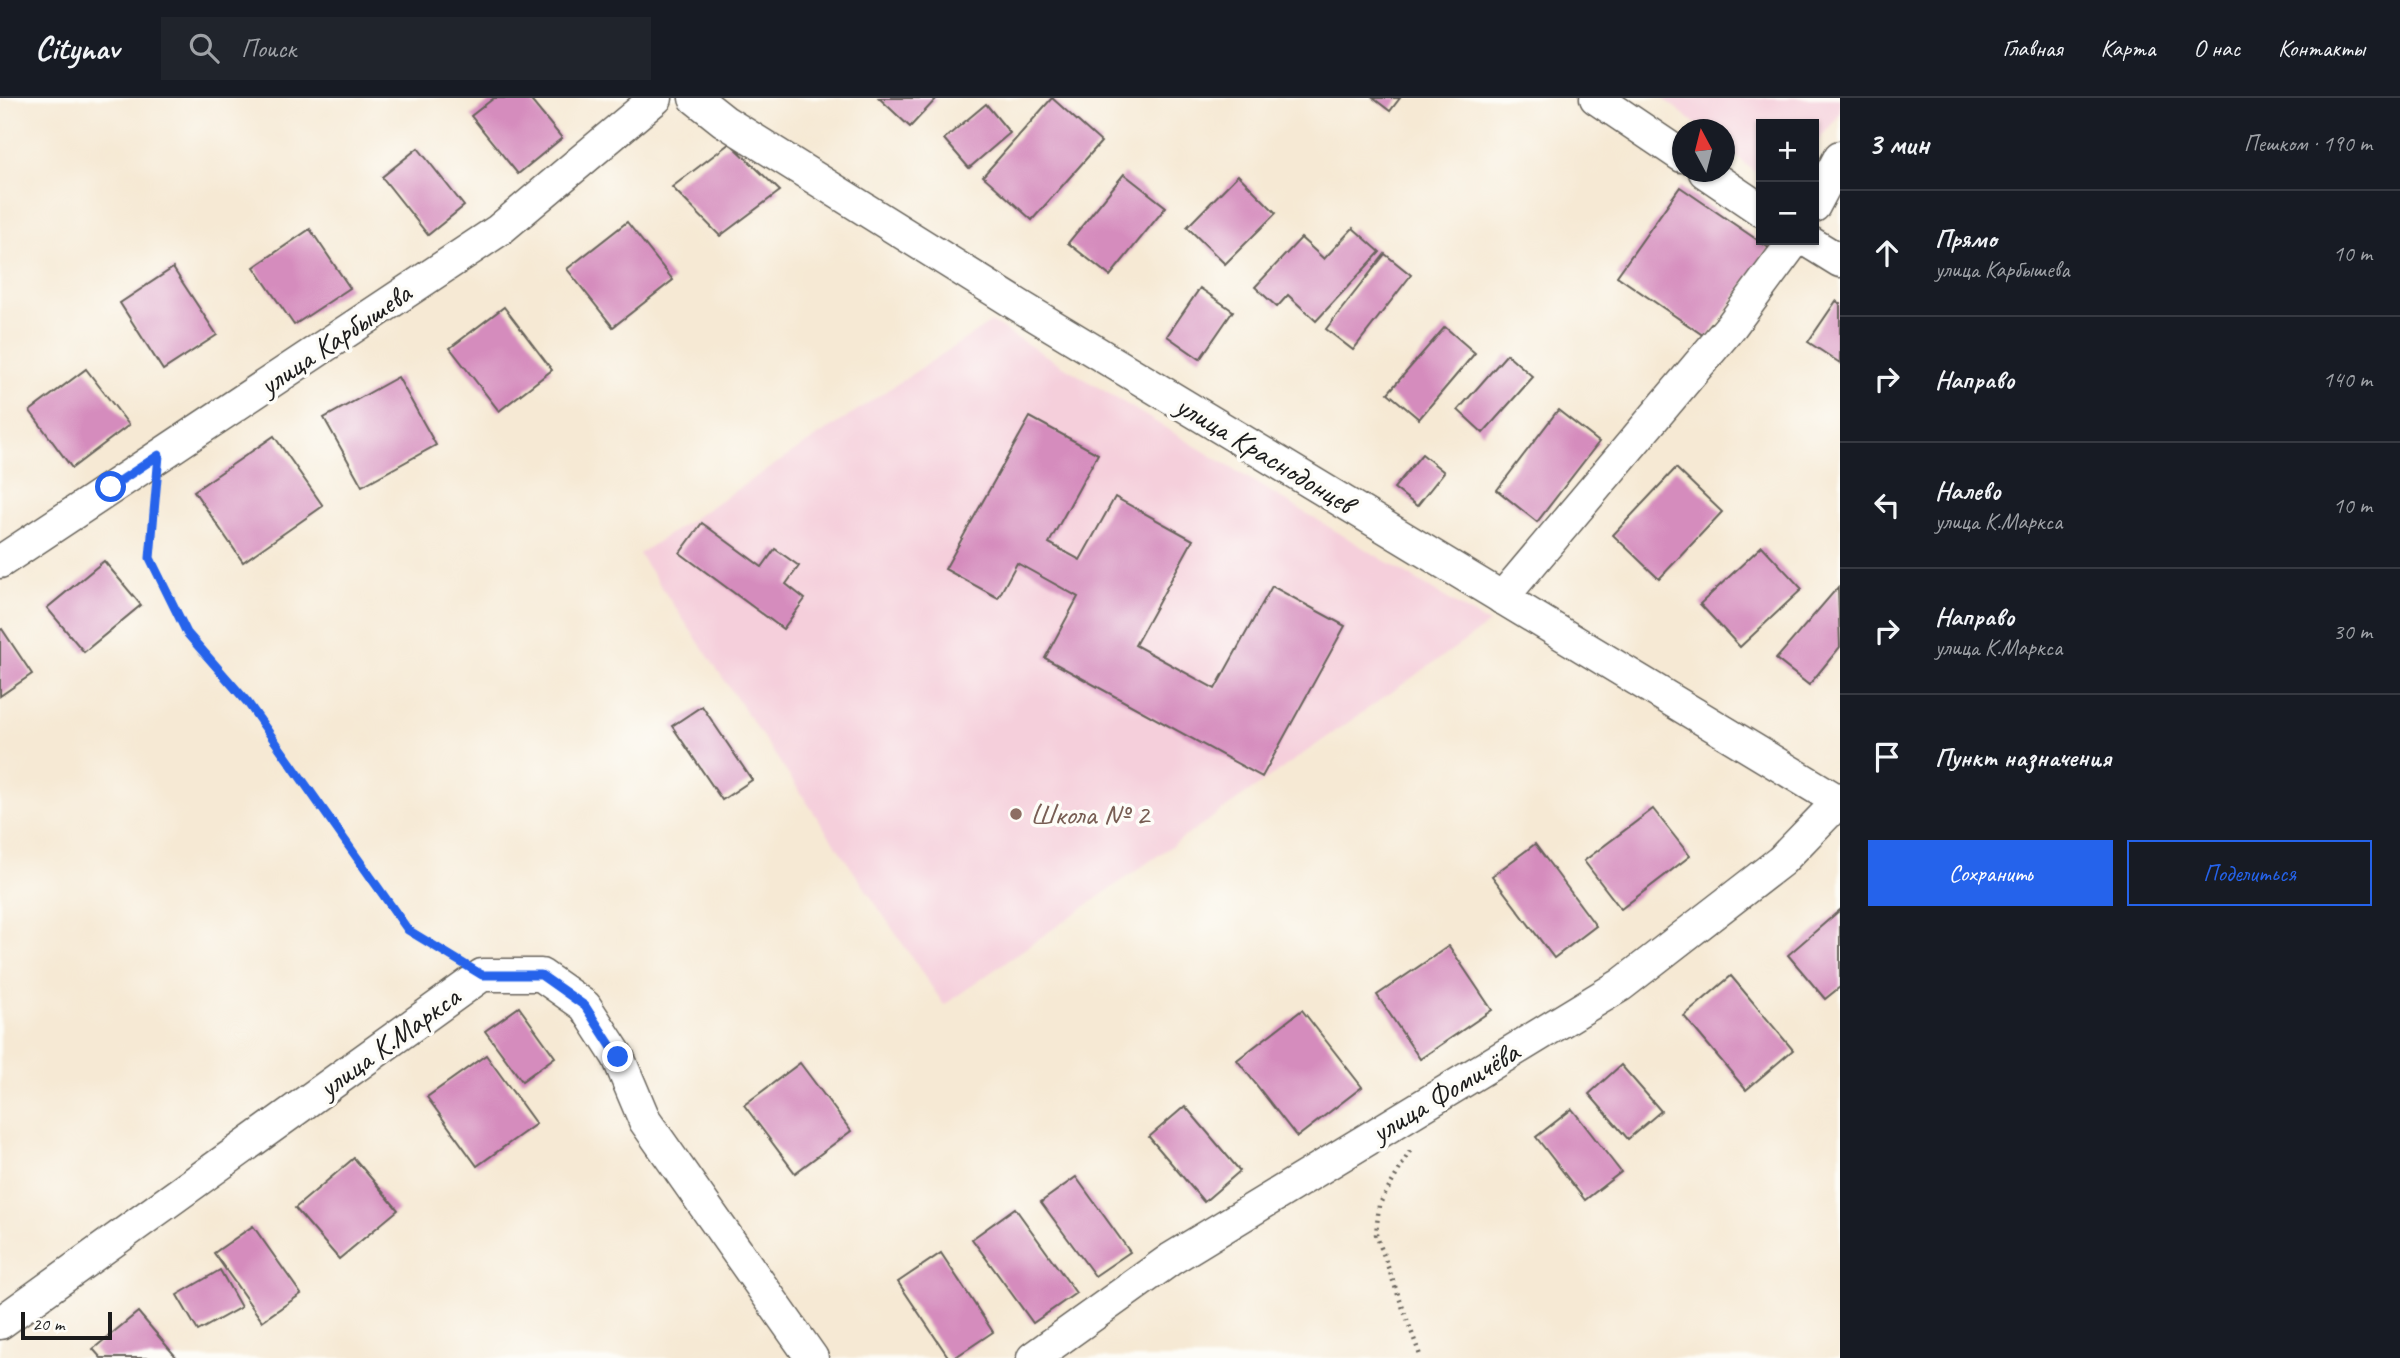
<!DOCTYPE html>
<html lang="ru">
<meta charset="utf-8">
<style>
body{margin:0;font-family:Caveat,sans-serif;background:#20242c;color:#f1f3f6}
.controls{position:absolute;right:21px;top:21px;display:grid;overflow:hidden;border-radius:0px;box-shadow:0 2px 5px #0004}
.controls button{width:63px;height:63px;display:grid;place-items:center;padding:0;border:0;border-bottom:2px solid #363941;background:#171b24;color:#f1f3f6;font:35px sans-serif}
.compass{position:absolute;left:1672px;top:21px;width:63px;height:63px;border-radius:50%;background:#171b24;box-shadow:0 2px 5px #0004;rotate:353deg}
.scale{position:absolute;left:21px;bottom:18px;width:91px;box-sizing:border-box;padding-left:7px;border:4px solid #1c1c1c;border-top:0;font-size:19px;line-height:24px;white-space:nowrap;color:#1c1c1c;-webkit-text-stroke:5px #fdfcf7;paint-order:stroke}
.stop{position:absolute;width:21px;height:21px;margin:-16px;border:5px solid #2563eb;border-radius:50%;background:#fff}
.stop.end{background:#2563eb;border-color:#fff;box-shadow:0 2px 7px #0008}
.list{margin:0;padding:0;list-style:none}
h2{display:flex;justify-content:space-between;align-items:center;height:91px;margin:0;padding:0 28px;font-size:30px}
h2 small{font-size:23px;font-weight:400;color:#9ea1a6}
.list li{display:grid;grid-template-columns:46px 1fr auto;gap:21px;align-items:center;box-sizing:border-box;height:126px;padding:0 28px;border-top:2px solid #363941}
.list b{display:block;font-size:26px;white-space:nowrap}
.list p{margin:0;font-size:23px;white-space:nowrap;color:#9ea1a6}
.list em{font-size:23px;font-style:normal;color:#9ea1a6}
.actions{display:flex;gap:14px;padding:21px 28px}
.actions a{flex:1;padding:16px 0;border:2px solid #2563eb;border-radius:0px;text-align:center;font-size:24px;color:#2563eb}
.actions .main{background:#2563eb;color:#fff}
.icon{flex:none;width:38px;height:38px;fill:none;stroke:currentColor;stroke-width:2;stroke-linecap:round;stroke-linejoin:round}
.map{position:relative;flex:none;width:1840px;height:1260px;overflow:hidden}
header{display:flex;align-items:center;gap:42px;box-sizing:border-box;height:98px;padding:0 35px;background:#171b24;border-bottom:2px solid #363941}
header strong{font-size:33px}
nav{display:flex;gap:38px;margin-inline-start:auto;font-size:24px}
.search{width:490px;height:63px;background:#20242c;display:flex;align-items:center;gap:18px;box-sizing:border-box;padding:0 24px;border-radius:0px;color:#9ea1a6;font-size:26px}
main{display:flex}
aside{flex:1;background:#171b24}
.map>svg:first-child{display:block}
.built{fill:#f5cfdb}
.building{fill:#d58cbd}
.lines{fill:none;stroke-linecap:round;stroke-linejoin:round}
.minor-casing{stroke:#68645c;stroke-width:35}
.path{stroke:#68645c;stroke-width:4.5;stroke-dasharray:2 5;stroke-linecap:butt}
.minor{stroke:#fff;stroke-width:32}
.route{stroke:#2563eb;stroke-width:9}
.education-dot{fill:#8d6e63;stroke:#fdfcf7;stroke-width:2.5}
.labels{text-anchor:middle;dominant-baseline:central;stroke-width:7;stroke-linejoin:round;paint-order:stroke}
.street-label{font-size:30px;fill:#1c1c1c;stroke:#fdfcf7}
.education-label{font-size:30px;fill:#785e54;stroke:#fdfcf7;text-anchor:start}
</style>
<header>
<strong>Citynav</strong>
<div class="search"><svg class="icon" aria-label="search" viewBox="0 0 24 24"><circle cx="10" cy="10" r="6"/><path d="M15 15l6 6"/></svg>Поиск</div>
<nav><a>Главная</a><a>Карта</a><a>О нас</a><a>Контакты</a></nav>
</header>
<main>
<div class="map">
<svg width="1840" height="1260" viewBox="0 0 1840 1260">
<rect width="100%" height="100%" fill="#fdfcf7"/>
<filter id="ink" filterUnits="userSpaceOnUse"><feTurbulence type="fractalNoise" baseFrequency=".0143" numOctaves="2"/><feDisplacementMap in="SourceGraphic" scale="14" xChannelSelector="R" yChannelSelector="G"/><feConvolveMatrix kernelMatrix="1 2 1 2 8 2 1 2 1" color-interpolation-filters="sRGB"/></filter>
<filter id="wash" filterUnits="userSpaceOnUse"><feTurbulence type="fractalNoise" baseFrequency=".00686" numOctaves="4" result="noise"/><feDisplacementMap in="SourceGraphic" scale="28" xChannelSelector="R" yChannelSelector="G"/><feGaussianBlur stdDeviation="1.57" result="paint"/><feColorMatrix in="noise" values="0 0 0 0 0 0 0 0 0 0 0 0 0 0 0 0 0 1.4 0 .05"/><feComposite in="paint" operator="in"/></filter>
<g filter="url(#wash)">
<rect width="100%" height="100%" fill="#f6e9d4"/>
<g class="built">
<path d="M1663,0H1840V16L1814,48V26H1761V79L1725,49L1724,32L1702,31Z"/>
<path d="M991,224L1489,526L944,907L639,456Z"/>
</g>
<g id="blocks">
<g class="building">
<path d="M494,0H529L562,40L518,76L471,18Z"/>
<path d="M879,0H937L910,29Z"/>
<path d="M1052,0L1101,44L1032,122L983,78Z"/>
<path d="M1373,0H1400L1390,13Z"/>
<path d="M986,6L1010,35L969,70L944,41Z"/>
<path d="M730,45L780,93L720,138L672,89Z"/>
<path d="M418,50L464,108L428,137L382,79Z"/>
<path d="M1124,76L1166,109L1110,178L1068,145Z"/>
<path d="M1238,77L1276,115L1225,166L1187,129Z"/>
<path d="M1680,89L1769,150L1707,240L1617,178Z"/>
<path d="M627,124L673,182L613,229L567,171Z"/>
<path d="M1353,130L1380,154L1316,223L1288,197L1277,209L1255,189L1301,140L1324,161Z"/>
<path d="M310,131L350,190L294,227L254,169Z"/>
<path d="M1385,156L1411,177L1353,252L1326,231Z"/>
<path d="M173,170L217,237L163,272L120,205Z"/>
<path d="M1200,190L1233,213L1200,261L1167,238Z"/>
<path d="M1836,203L1840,206V265L1808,244Z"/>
<path d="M504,209L552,272L499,313L450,250Z"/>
<path d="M1445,229L1475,255L1419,321L1388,295Z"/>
<path d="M1507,256L1533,279L1483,335L1458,312Z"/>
<path d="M86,271L129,327L72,370L30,313Z"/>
<path d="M398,279L436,347L362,388L324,320Z"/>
<path d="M1558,312L1599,344L1537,424L1497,392Z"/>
<path d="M1030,319L1098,356L1049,445L1080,462L1115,399L1193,442L1135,547L1215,591L1272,488L1345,528L1262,679L1045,560L1078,499L1017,465L998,500L945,471Z"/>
<path d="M274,338L323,408L243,464L194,393Z"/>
<path d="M1422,356L1444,374L1417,408L1394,390Z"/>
<path d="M1676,370L1722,414L1659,481L1613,437Z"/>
<path d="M702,425L762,469L775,451L799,468L786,486L805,501L783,531L680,455Z"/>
<path d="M1762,448L1802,491L1740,549L1700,506Z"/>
<path d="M104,463L141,507L84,554L47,510Z"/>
<path d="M1838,489L1840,549L1809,587L1776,561Z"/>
<path d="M2,531L32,576L0,598V532Z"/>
<path d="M702,608L752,682L722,702L672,628Z"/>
<path d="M1653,711L1690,758L1621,811L1584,763Z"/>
<path d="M1535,746L1596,828L1554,860L1492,778Z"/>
<path d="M1840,812V889L1825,901L1788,857Z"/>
<path d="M1449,848L1492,912L1420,961L1377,897Z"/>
<path d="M1731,878L1793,952L1746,992L1684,918Z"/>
<path d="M519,909L555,959L522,983L485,933Z"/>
<path d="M1302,912L1362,989L1297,1039L1237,962Z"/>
<path d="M486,957L536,1026L477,1068L427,999Z"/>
<path d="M800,965L851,1033L795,1075L744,1007Z"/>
<path d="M1621,967L1661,1013L1628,1041L1589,996Z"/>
<path d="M1185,1008L1240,1073L1204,1104L1149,1039Z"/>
<path d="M1572,1011L1621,1074L1585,1102L1536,1039Z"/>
<path d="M354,1060L398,1112L339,1161L295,1110Z"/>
<path d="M1076,1079L1130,1154L1095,1178L1041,1104Z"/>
<path d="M1015,1110L1076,1195L1033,1225L972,1141Z"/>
<path d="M253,1128L301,1196L262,1223L214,1155Z"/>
<path d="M941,1155L993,1234L954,1260H949L898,1184Z"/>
<path d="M220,1172L241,1209L198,1233L177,1197Z"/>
<path d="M138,1214L177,1260H101L93,1251Z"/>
</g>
</g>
</g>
<g filter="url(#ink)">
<use href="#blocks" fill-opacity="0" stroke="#68645c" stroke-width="2"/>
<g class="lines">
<defs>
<g id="minor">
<path d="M695,0L724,23L1018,207L1840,704"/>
<path d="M1596,0L1682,58"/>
<path d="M1705,74L1761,112"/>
<path d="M1814,108L1840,59"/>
<path d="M1806,142L1840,163"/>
<path d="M0,464L499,132L656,0"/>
<path d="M1502,500L1732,227L1795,142"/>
<path d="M0,1225L482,877H541L585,908L618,959L645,1023L812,1260"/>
<path d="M1033,1260L1171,1161L1621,887L1781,763L1839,703"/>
</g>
</defs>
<use href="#minor" class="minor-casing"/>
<g class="path">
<path d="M156,397L150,460L187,535L248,605L408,832L454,860"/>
<path d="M1410,1053L1379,1107L1376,1136L1421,1260"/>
</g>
<use href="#minor" class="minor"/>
</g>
</g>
<g class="lines" filter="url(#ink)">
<path class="route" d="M111,389L159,357L150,460L187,535L248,605L408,832L482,877H541L585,908L618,959"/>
</g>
<circle class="education-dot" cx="1016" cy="716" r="7"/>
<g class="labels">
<g class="street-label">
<text transform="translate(335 241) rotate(-34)">улица Карбышева</text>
<text transform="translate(1265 356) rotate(31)">улица Краснодонцев</text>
<text transform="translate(389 944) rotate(-36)">улица К.Маркса</text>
<text transform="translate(1445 994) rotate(-31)">улица Фомичёва</text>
</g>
<g class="education-label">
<text x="1030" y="716">Школа № 2</text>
</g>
</g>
</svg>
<div class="controls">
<button>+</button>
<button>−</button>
</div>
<svg class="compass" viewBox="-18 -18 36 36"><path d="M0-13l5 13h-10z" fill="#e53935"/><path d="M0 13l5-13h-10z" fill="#9ea1a6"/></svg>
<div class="scale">20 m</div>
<div class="stop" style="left:111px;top:389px"></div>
<div class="stop end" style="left:618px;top:959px"></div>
</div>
<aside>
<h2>3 мин<small>Пешком · 190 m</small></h2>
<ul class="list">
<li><svg class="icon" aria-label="ahead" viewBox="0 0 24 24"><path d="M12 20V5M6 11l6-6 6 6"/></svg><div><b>Прямо</b><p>улица Карбышева</p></div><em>10 m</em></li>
<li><svg class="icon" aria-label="right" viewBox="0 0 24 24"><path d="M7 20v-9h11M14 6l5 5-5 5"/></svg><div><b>Направо</b></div><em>140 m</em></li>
<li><svg class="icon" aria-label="left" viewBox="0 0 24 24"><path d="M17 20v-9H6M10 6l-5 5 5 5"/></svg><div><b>Налево</b><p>улица К.Маркса</p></div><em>10 m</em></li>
<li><svg class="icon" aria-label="right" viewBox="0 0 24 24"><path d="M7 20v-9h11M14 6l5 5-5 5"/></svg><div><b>Направо</b><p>улица К.Маркса</p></div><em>30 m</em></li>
<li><svg class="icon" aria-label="arrive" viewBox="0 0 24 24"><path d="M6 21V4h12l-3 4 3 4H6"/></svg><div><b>Пункт назначения</b></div></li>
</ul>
<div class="actions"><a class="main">Сохранить</a><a>Поделиться</a></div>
</aside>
</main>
